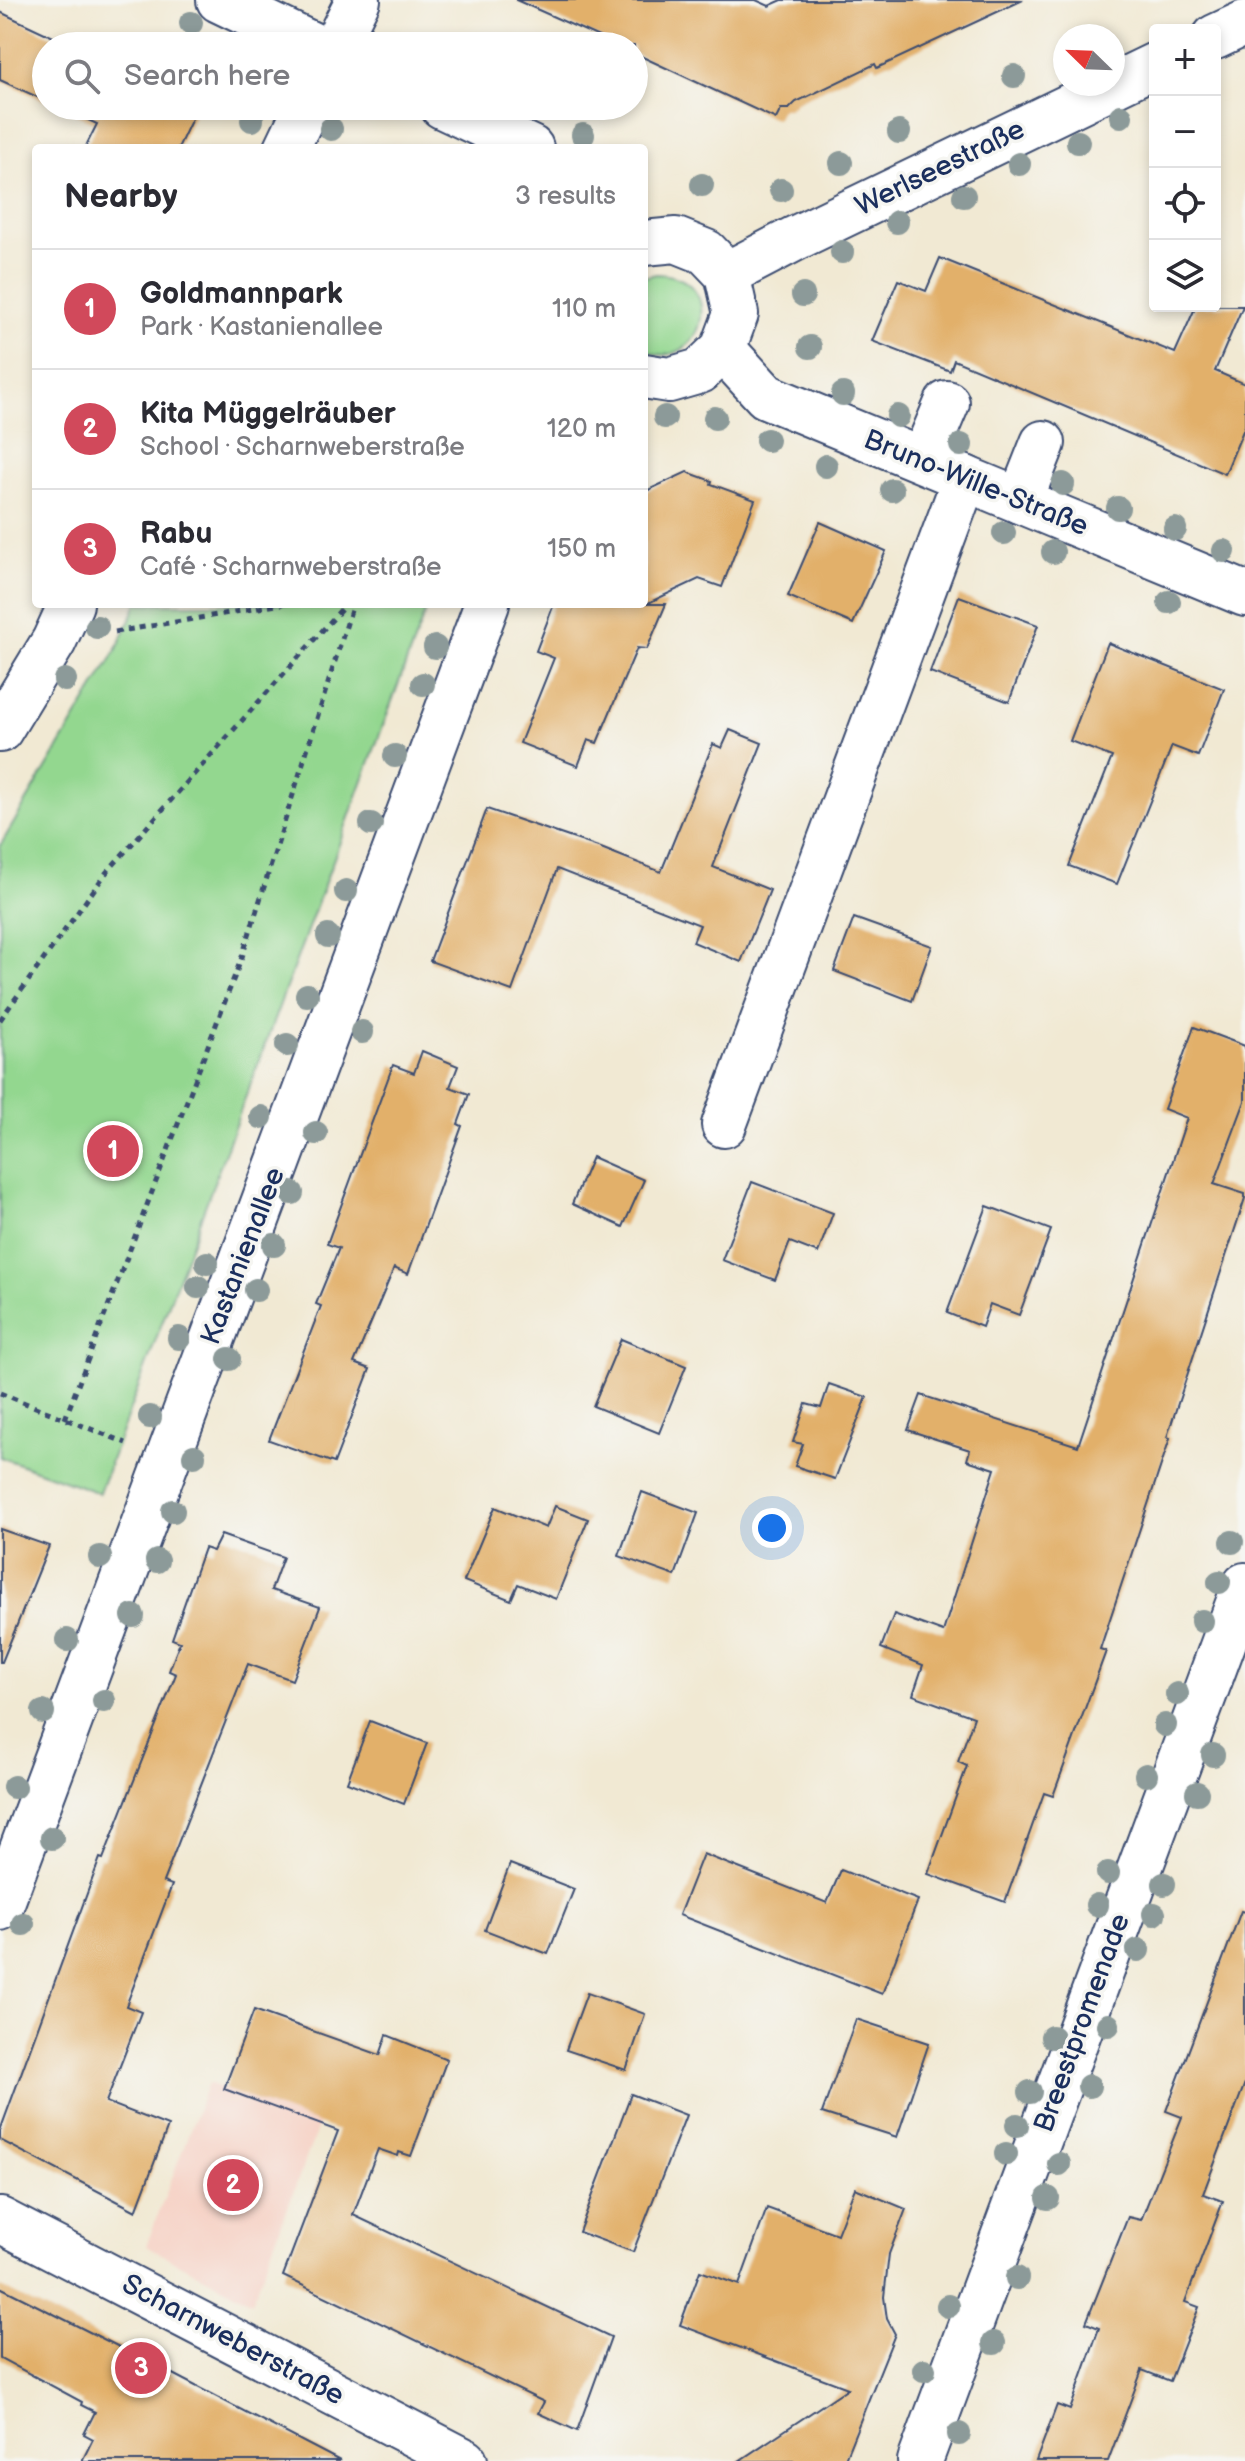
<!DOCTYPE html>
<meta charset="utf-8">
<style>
body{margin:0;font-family:"Balsamiq Sans",sans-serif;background:#f7f7f7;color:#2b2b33}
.controls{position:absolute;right:24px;top:24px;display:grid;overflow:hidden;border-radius:8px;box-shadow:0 4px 12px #0003}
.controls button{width:72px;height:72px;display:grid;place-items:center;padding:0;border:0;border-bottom:2px solid #e1e1e2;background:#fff;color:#2b2b33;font:40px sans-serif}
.compass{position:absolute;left:1053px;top:24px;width:72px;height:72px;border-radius:50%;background:#fff;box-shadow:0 4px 12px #0003;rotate:293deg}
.you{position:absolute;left:772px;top:1528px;width:28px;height:28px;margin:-20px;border:6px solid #fff;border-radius:50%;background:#1a73e8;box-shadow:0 0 0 12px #1a73e833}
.badge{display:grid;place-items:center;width:52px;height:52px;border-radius:50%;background:#d1495b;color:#fff;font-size:26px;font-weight:700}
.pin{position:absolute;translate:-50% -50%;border:4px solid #fff;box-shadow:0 2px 8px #0006}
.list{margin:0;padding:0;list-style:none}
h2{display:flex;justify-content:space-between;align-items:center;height:104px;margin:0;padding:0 32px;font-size:34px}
h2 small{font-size:26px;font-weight:400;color:#7c7c81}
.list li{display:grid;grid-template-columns:52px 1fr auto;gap:24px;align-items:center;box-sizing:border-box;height:120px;padding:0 32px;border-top:2px solid #e1e1e2}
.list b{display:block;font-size:30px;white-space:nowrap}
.list p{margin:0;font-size:26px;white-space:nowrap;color:#7c7c81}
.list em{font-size:26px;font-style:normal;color:#7c7c81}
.icon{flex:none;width:44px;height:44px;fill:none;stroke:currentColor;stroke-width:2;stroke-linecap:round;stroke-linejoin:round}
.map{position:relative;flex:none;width:1245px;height:2461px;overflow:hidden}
.search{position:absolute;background:#fff;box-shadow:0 4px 12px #0003;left:32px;top:32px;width:616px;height:88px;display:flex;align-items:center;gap:20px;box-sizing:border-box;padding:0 28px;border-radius:44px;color:#7c7c81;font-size:30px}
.panel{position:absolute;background:#fff;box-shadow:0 4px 12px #0003;left:32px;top:144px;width:616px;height:464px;border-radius:8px}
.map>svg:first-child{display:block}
.built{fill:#f6d1c5}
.green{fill:#93d78f;stroke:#578376;stroke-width:2}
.building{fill:#e2b06a}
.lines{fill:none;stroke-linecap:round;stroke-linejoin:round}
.minor-casing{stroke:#3b4b70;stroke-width:48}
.path{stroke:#3b4b70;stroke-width:5;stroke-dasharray:6 6;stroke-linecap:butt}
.minor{stroke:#fff;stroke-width:44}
.tree{fill:#8c9a99}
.labels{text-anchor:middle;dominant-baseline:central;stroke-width:7;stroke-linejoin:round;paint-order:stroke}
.street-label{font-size:28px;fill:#1b2f5e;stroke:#f6f6f2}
</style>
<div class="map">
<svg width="1245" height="2461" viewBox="0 0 1245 2461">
<rect width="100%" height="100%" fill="#f6f6f2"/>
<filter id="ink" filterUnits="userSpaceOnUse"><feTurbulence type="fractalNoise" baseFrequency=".0125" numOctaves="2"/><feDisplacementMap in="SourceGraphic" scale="16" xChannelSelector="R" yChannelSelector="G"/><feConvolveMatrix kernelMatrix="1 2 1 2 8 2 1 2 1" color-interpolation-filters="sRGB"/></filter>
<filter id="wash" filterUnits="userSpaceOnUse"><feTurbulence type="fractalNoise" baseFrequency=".006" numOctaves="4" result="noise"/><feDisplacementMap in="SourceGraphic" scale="32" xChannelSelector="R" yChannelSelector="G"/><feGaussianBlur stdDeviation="1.8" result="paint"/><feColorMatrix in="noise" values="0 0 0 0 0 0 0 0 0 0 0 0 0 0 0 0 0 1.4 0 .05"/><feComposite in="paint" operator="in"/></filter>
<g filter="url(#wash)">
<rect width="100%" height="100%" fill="#f1e9d3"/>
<path class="built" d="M208,2083L319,2124L252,2302L146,2246Z"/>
<g class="green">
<path d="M656,274C731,275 703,377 644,350V277Z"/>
<path d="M137,604H428L99,1493L0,1457V846L116,651Z"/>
</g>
<g id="blocks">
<g class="building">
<path d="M516,0H756L769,6L782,0H1023L877,68L875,64L796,102L789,109H781L776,119L634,53V46H619Z"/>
<path d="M0,12L66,43L69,38L87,46H46V101L0,80Z"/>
<path d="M57,106H198L178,148H85L97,124Z"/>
<path d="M940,258L1175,353L1196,306H1243L1215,371L1245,384V426L1225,474L954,360L950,371L872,341L898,280L926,291Z"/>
<path d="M687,472L712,481L711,484L755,500L722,587L699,579L646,604H666L647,649L637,648L597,743L588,740L578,766L520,743L554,658L536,651L554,604H644V492Z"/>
<path d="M820,522L886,551L853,624L788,596Z"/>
<path d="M959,596L1038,625L1009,702L930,672Z"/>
<path d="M1108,643L1224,689L1198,756L1172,746L1117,884L1069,866L1112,757L1070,741Z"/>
<path d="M730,730L762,743L713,867L770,890L741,962L693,942L700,925L557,869L512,991L430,961L487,809L601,848L661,872L713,744L722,748Z"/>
<path d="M854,918L932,946L912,1001L834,971Z"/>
<path d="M1194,1027L1245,1046V1101L1214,1184L1245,1194V1198L1167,1437L1170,1438L1100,1649L1106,1651L1053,1796L1044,1793L1005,1902L928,1874L967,1766L958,1762L974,1717L913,1695L923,1665L881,1648L894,1614L943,1632L995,1469L967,1460L970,1450L908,1430L921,1395L1078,1446L1187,1118L1164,1109Z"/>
<path d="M422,1051L458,1066L450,1087L469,1094L458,1124L462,1126L408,1274L394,1268L354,1363L370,1369L334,1463L269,1440L321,1306L316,1304L339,1248L327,1244L393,1065L414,1073Z"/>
<path d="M592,1157L644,1180L623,1227L572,1204Z"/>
<path d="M752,1182L833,1213L818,1253L790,1242L775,1280L722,1260Z"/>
<path d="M987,1206L1051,1230L1019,1315L990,1304L982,1327L947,1313Z"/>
<path d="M621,1339L686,1366L659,1433L593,1406Z"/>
<path d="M829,1384L867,1397L835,1479L795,1466L803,1444L793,1442L806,1404L821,1408Z"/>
<path d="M642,1492L698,1513L675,1576L619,1556Z"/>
<path d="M555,1506L588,1519L556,1599L518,1584L511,1600L464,1581L495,1507L546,1528Z"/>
<path d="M0,1529L49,1546L2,1662H0Z"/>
<path d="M221,1535L283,1557L271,1590L320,1607L292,1680L248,1664L163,1882L172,1885L126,2006L141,2012L106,2102L168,2126L136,2211L0,2140V2131L100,1858L103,1859L176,1674L169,1671L180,1642L172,1639L204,1548L213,1551Z"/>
<path d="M370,1721L427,1743L404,1804L347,1782Z"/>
<path d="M703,1854L827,1903L841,1870L918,1900L882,1994L679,1915Z"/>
<path d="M510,1864L574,1889L548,1954L485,1930Z"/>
<path d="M1241,1911L1245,1912V2083L1203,2194L1223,2201L1185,2302L1199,2307L1170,2381L1142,2370L1108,2461H1036L1057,2405L1070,2410L1099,2328L1086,2323L1128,2217L1141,2220L1182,2117L1166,2111Z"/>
<path d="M587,1993L645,2014L626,2070L566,2050Z"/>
<path d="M254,2010L380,2055L387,2035L447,2059L411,2156L399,2152L398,2156L378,2149L353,2215L611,2337L577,2431L538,2413L544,2402L283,2276L338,2131L224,2089Z"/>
<path d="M856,2019L929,2043L897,2137L822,2113Z"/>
<path d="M631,2094L686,2115L633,2252L579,2232Z"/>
<path d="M855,2188L906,2209L889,2254L884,2297L887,2319L895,2334L844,2461H739L848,2388L680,2325L700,2271L739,2285L767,2208L837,2234Z"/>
<path d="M0,2287L163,2369L340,2461H82L93,2439L84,2434L95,2412L81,2405L82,2402L0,2358Z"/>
</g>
</g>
</g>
<g filter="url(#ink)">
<use href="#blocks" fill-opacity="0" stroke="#3b4b70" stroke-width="2"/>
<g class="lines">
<defs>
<g id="minor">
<path d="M219,0L315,46"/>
<path d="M1215,37L1245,23"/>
<path d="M335,46L358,0"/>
<path d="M442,106L531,148"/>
<path d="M287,148L307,106"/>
<path d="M644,243L676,240L706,252L727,274L736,314L723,349L700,371L669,380L644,376"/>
<path d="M727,274L796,238L1155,65"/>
<path d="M723,349L766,396L1245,594"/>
<path d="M923,460L947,403"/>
<path d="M1020,501L1043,443"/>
<path d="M0,730L54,641L71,604"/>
<path d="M724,1125L965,478"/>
<path d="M0,1908L487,604"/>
<path d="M0,2220L465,2461"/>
<path d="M920,2461L1245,1585"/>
</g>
</defs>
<use href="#minor" class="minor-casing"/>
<g class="path">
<path d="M115,632L283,604"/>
<path d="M0,1020L106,873L346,604"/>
<path d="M0,1393L126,1443"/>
<path d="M65,1419L242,957L353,604"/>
</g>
<use href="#minor" class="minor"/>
</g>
<g class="tree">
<circle cx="191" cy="23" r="12"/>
<circle cx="1014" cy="76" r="12"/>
<circle cx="1121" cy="116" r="12"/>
<circle cx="252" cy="120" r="12"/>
<circle cx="331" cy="129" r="12"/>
<circle cx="899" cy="132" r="12"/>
<circle cx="583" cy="135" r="12"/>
<circle cx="1078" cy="142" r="12"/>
<circle cx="841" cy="163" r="12"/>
<circle cx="1019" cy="164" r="12"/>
<circle cx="702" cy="185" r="12"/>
<circle cx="781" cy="190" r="12"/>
<circle cx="964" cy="196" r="12"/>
<circle cx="897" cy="222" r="12"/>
<circle cx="842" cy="252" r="12"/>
<circle cx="803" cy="295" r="12"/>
<circle cx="810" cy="347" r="12"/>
<circle cx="843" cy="394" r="12"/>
<circle cx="898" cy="416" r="12"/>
<circle cx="665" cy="417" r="12"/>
<circle cx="715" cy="418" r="12"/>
<circle cx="767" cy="440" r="12"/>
<circle cx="961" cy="445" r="12"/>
<circle cx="826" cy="466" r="12"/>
<circle cx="1063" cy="484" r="12"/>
<circle cx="892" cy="490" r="12"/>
<circle cx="1118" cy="508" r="12"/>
<circle cx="1175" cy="529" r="12"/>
<circle cx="1004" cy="533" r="12"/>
<circle cx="1224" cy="551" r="12"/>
<circle cx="1053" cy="552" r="12"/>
<circle cx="1169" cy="602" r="12"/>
<circle cx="97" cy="627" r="12"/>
<circle cx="435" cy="647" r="12"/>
<circle cx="65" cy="680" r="12"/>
<circle cx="423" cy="684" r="12"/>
<circle cx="395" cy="756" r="12"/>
<circle cx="371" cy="824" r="12"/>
<circle cx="346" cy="891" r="12"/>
<circle cx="328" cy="936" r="12"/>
<circle cx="307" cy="995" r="12"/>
<circle cx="362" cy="1032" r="12"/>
<circle cx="287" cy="1045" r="12"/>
<circle cx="261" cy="1117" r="12"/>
<circle cx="316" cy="1133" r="12"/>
<circle cx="292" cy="1193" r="12"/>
<circle cx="274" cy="1245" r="12"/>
<circle cx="207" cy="1263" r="12"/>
<circle cx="198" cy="1287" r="12"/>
<circle cx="256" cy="1290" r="12"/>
<circle cx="179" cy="1338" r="12"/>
<circle cx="229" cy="1359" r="12"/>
<circle cx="150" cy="1417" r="12"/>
<circle cx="194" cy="1456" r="12"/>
<circle cx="173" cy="1511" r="12"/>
<circle cx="1232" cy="1542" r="12"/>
<circle cx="100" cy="1557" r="12"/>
<circle cx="157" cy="1561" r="12"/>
<circle cx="1219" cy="1582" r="12"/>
<circle cx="133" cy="1616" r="12"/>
<circle cx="1202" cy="1621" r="12"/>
<circle cx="67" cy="1640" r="12"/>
<circle cx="1177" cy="1694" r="12"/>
<circle cx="104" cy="1701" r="12"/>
<circle cx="43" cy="1712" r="12"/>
<circle cx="1165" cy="1725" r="12"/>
<circle cx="1213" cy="1755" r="12"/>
<circle cx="1146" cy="1775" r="12"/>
<circle cx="14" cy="1787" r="12"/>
<circle cx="1197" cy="1793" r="12"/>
<circle cx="52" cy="1838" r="12"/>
<circle cx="1108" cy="1873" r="12"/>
<circle cx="1164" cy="1884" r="12"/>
<circle cx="1097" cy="1905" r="12"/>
<circle cx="1154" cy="1914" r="12"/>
<circle cx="23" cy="1924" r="12"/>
<circle cx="1138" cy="1950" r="12"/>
<circle cx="1108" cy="2025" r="12"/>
<circle cx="1052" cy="2037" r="12"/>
<circle cx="1089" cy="2086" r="12"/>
<circle cx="1030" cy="2092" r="12"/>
<circle cx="1017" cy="2125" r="12"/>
<circle cx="1006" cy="2154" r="12"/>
<circle cx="1059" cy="2164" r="12"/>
<circle cx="1048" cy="2198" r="12"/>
<circle cx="1017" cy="2278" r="12"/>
<circle cx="948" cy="2306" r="12"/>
<circle cx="994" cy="2343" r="12"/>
<circle cx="924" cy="2370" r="12"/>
<circle cx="959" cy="2434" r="12"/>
</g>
</g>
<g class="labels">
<g class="street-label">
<text transform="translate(940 168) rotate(-26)">Werlseestraße</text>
<text transform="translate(976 483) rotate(22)">Bruno-Wille-Straße</text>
<text transform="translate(243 1256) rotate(-69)">Kastanienallee</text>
<text transform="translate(1082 2023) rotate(-70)">Breestpromenade</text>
<text transform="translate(233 2340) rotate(28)">Scharnweberstraße</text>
</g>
</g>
</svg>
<div class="controls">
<button>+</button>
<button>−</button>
<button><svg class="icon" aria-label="locate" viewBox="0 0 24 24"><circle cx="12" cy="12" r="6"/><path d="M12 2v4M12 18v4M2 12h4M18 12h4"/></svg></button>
<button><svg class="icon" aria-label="layers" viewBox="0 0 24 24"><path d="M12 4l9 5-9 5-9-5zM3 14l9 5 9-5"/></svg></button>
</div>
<svg class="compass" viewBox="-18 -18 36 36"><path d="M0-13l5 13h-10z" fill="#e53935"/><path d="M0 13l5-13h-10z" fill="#7c7c81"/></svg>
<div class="you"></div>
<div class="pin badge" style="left:113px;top:1151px">1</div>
<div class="pin badge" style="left:233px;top:2185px">2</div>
<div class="pin badge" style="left:141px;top:2368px">3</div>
<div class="search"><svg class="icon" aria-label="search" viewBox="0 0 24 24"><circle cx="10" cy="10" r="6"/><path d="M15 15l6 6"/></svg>Search here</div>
<section class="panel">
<h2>Nearby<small>3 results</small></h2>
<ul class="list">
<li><span class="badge">1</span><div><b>Goldmannpark</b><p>Park · Kastanienallee</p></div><em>110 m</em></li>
<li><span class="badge">2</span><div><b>Kita Müggelräuber</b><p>School · Scharnweberstraße</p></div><em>120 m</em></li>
<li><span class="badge">3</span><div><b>Rabu</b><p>Café · Scharnweberstraße</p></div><em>150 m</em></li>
</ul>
</section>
</div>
